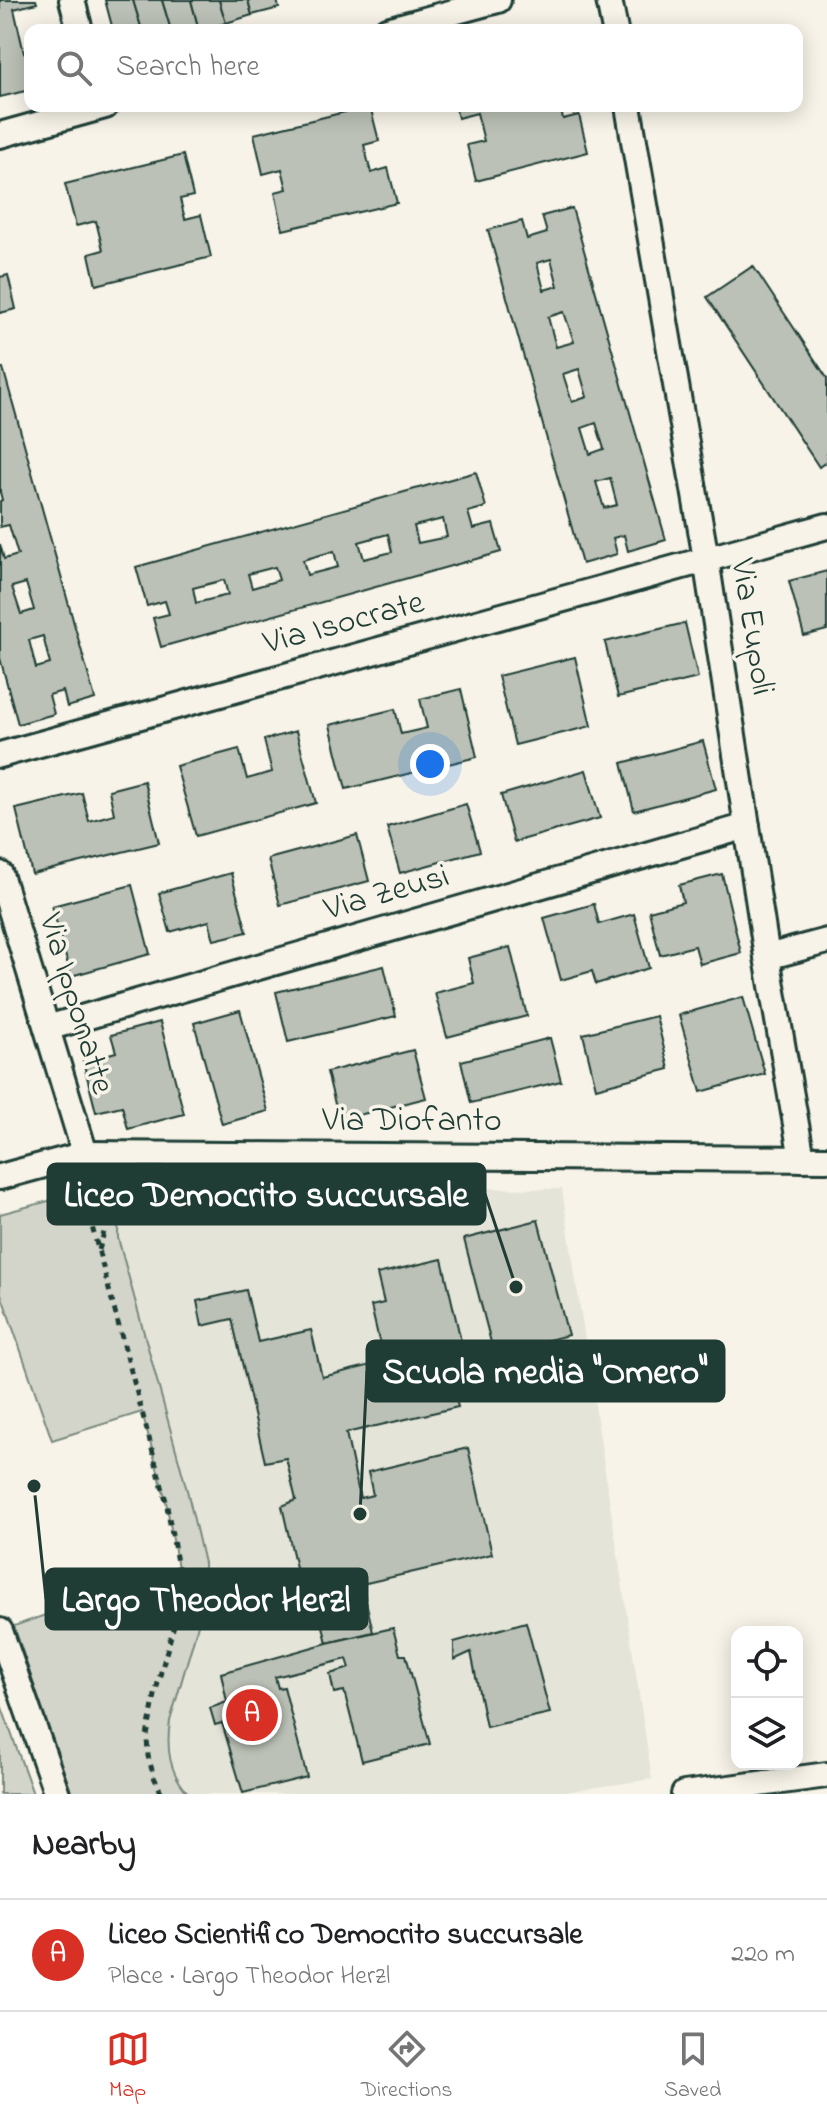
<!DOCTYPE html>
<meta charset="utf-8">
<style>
body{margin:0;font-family:"Indie Flower",sans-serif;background:#f2f2f2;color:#202124}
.controls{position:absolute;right:24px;bottom:24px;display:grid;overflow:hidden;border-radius:16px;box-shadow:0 4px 20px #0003}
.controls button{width:72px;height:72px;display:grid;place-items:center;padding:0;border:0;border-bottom:2px solid #e0e0e0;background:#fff;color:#202124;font:40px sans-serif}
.you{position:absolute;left:430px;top:764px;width:28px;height:28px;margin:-20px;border:6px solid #fff;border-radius:50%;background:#1a73e8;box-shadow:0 0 0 12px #1a73e833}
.badge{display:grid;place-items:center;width:52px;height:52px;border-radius:50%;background:#d93025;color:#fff;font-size:26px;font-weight:700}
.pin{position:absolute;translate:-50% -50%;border:4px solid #fff;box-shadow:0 2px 8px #0006}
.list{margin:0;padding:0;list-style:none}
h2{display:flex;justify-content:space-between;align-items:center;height:104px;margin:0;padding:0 32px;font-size:34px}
h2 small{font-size:26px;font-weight:400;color:#757577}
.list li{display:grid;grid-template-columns:52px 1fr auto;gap:24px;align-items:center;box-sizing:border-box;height:112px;padding:0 32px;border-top:2px solid #e0e0e0}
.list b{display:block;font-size:30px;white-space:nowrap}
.list p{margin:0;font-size:26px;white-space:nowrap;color:#757577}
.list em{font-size:26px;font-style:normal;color:#757577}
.icon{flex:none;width:44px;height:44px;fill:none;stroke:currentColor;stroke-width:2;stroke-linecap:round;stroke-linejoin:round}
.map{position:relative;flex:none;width:827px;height:1794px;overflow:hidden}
.search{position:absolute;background:#fff;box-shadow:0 4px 20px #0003;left:24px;right:24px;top:24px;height:88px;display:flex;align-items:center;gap:20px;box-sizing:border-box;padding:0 28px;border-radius:16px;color:#757577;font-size:30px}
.sheet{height:216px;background:#fff}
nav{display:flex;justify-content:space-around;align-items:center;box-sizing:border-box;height:112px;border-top:2px solid #e0e0e0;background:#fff;font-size:22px;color:#757577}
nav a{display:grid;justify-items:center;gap:4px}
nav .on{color:#d93025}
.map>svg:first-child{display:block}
.built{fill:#e5e4d9}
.green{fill:#d3d5ca;stroke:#79897f;stroke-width:2}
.building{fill:#bbc1b6;stroke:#1f3d34;stroke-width:2;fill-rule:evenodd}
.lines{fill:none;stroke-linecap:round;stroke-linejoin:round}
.street-casing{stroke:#1f3d34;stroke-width:30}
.path{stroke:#1f3d34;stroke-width:5;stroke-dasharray:6 6;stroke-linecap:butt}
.street{stroke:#f7f3e8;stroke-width:24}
.labels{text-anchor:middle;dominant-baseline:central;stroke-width:7;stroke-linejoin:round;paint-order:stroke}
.street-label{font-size:34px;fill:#1f3d34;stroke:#f7f3e8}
.leader{fill:none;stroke:#1f3d34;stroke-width:3}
.callout-dot{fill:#1f3d34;stroke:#f7f3e8;stroke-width:3}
.callout{fill:#1f3d34;stroke:#1f3d34;stroke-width:3}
.callout-label{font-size:36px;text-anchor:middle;font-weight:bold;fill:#fff}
</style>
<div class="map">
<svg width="827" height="1794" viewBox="0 0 827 1794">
<rect width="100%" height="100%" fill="#f7f3e8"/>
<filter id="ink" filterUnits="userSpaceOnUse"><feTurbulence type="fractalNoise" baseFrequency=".0125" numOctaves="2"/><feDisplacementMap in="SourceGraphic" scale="16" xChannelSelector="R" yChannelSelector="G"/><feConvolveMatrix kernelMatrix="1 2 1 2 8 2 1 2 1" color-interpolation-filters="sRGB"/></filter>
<g filter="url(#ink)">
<path class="built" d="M146,1185L562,1189L652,1779L551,1794H189L180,1785L170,1765L168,1740L170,1721L204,1604L118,1238V1224L122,1211L130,1198Z"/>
<g class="green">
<path d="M108,1185H146C126,1202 117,1211 118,1238L188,1494L204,1563V1604L170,1721C166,1749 169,1773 189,1794H71L14,1626L178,1568L166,1501L142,1412L52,1440L0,1291V1214Z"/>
<path d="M0,1702L33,1794H0Z"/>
</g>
<g class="building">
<path d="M0,0H36L37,3L14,9L24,53L30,52V90L0,97Z"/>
<path d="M105,0H133L142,30H113Z"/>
<path d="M133,0H162L171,30H142Z"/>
<path d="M162,0H191L199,30H171Z"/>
<path d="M191,0H219L226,23L199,30Z"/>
<path d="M219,0H248L252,15L226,23Z"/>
<path d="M248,0H277L279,8L252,15Z"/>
<path d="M370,106L379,141L364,145L371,173L388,168L397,203L283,230L275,192L287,189L282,169L263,174L254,134Z"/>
<path d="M455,106H560L563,119L579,115L588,152L476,181L467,145L484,141L477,113L458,118Z"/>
<path d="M183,155L193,196L180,199L185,219L201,215L211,257L96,285L89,254L103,250L96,221L76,226L65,184Z"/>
<path d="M572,208L666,540L628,551L624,535L613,538L617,554L582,564L488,230L522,221L527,239L547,233L542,216ZM551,259L558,286L544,290L537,263ZM564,312L574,342L556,347L548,317ZM579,369L587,397L572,402L563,374ZM596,423L604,449L590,454L582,428ZM610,478L617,505L604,508L596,482Z"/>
<path d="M753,266L827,378V461L819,467L707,297Z"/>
<path d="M8,275L16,309L0,313V277Z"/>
<path d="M3,368L95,699L67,707L63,691L49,695L54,714L18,724L0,658V544L4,559L18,555L9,525L0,527V501L2,500L0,492V369ZM26,583L34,610L21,614L12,587ZM43,636L50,664L36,668L29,640Z"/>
<path d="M476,472L486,507L468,512L473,529L493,524L501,552L161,647L153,618L169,614L165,601L147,606L136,567ZM443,519L447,537L418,543L414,526ZM388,534L392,552L364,559L359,542ZM334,551L338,567L307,575L303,560ZM275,567L279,580L252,588L248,574ZM224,580L228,595L196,603L193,588Z"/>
<path d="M827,571V630L804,636L789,581Z"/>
<path d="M685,623L698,678L618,697L605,642Z"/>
<path d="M575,657L591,726L515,745L498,676Z"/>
<path d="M461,689L477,757L346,789L330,725L395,709L401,734L427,728L420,699Z"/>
<path d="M296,731L316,803L196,836L176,766L239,749L247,779L272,772L264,740Z"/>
<path d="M703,741L716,789L634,811L622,763Z"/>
<path d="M586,770L600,818L514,842L501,795Z"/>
<path d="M144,781L159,843L32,874L16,809L82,793L89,821L114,814L109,790Z"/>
<path d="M466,804L480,851L400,873L387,827Z"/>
<path d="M357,835L369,881L280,905L268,859Z"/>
<path d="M231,873L247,932L214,940L209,921L170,932L159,893Z"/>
<path d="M722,874L741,953L700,964L695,946L660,955L649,911L683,902L679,885Z"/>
<path d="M132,885L150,954L71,976L52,906Z"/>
<path d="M594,904L599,924L634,914L649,968L596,984L592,971L561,980L544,918Z"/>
<path d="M510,947L527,1016L447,1037L435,993L474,983L468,958Z"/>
<path d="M384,966L396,1016L288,1042L276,992Z"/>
<path d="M743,997L765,1074L701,1092L679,1015Z"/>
<path d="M240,1010L268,1111L222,1124L194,1023Z"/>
<path d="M656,1016L669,1069L596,1088L583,1034Z"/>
<path d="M160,1022L184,1114L128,1129L122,1106L96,1112L83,1061L116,1052L111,1035Z"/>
<path d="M550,1038L561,1081L471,1103L461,1061Z"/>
<path d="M413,1050L426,1098L339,1120L327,1072Z"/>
<path d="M538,1220L568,1335L494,1354L464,1239Z"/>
<path d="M442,1259L471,1384L453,1388L458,1407L346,1433L360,1498L373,1495L368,1472L468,1448L492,1554L362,1584L373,1632L327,1643L319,1609L306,1612L282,1506L296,1500L286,1458L265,1462L232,1319L202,1326L197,1301L246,1290L258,1342L311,1330L322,1377L384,1362L371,1306L384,1303L377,1274Z"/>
<path d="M526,1622L550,1713L486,1727L471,1652L454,1660V1642Z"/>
<path d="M393,1628L400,1655H406L430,1744L362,1761L344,1691L334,1693L330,1674L350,1668L347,1659L275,1677L278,1688L284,1687L307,1777L243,1793L222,1723L215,1725L210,1708L227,1702L221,1673L327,1643Z"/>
</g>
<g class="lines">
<defs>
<g id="street">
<path d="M72,0L80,30"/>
<path d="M609,0L615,30"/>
<path d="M387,30L498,0"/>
<path d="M628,106L706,559L767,957L802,1159"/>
<path d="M0,135L105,106"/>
<path d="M0,755L827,526"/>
<path d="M0,874L85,1154"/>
<path d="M767,957L827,941"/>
<path d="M47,1028L747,826"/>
<path d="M0,1177L85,1154L827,1159"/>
<path d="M0,1631L57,1794"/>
<path d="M684,1794L827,1775"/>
</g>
</defs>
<use href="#street" class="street-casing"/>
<g class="path">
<path d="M80,1182L166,1501L178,1568L180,1603L156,1690L147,1736L148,1756L154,1777L162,1794"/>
<path d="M99,1250L108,1218L131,1180"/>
</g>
<use href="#street" class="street"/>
</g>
</g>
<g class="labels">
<g class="street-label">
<text transform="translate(344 624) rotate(-15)">Via Isocrate</text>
<text transform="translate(751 627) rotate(81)">Via Eupoli</text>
<text transform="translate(387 894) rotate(-16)">Via Zeusi</text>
<text transform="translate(75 1004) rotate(73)">Via Ipponatte</text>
<text x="412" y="1122">Via Diofanto</text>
</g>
</g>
<path class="leader" d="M516 1287L485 1194M360 1514L367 1371M34 1486L46 1599"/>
<g class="callout-dot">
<circle cx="516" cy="1287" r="8"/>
<circle cx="360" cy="1514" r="8"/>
<circle cx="34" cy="1486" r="8"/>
</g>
<g class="callout">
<rect x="48" y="1164" width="437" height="60" rx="8"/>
<rect x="367" y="1341" width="357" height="60" rx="8"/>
<rect x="46" y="1569" width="321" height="60" rx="8"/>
</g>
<g class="callout-label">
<text x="266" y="1206">Liceo Democrito succursale</text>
<text x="545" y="1383">Scuola media "Omero"</text>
<text x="206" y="1611">Largo Theodor Herzl</text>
</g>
</svg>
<div class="controls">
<button><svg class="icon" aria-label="locate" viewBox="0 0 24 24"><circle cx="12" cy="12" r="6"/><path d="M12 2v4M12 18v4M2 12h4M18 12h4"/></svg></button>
<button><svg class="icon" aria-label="layers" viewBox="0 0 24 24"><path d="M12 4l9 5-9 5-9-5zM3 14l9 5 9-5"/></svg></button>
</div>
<div class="you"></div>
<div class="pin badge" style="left:252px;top:1715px">A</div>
<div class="search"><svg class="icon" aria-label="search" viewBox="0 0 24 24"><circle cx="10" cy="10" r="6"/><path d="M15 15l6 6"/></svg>Search here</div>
</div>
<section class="sheet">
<h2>Nearby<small></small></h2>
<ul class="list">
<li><span class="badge">A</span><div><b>Liceo Scientifico Democrito succursale</b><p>Place · Largo Theodor Herzl</p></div><em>220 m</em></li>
</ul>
</section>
<nav>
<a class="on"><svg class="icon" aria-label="map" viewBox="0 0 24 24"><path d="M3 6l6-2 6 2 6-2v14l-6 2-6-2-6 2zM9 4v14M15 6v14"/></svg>Map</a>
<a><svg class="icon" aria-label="directions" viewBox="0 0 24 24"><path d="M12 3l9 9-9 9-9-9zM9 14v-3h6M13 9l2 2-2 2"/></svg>Directions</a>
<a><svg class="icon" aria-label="saved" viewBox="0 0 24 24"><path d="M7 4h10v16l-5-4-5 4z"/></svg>Saved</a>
</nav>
